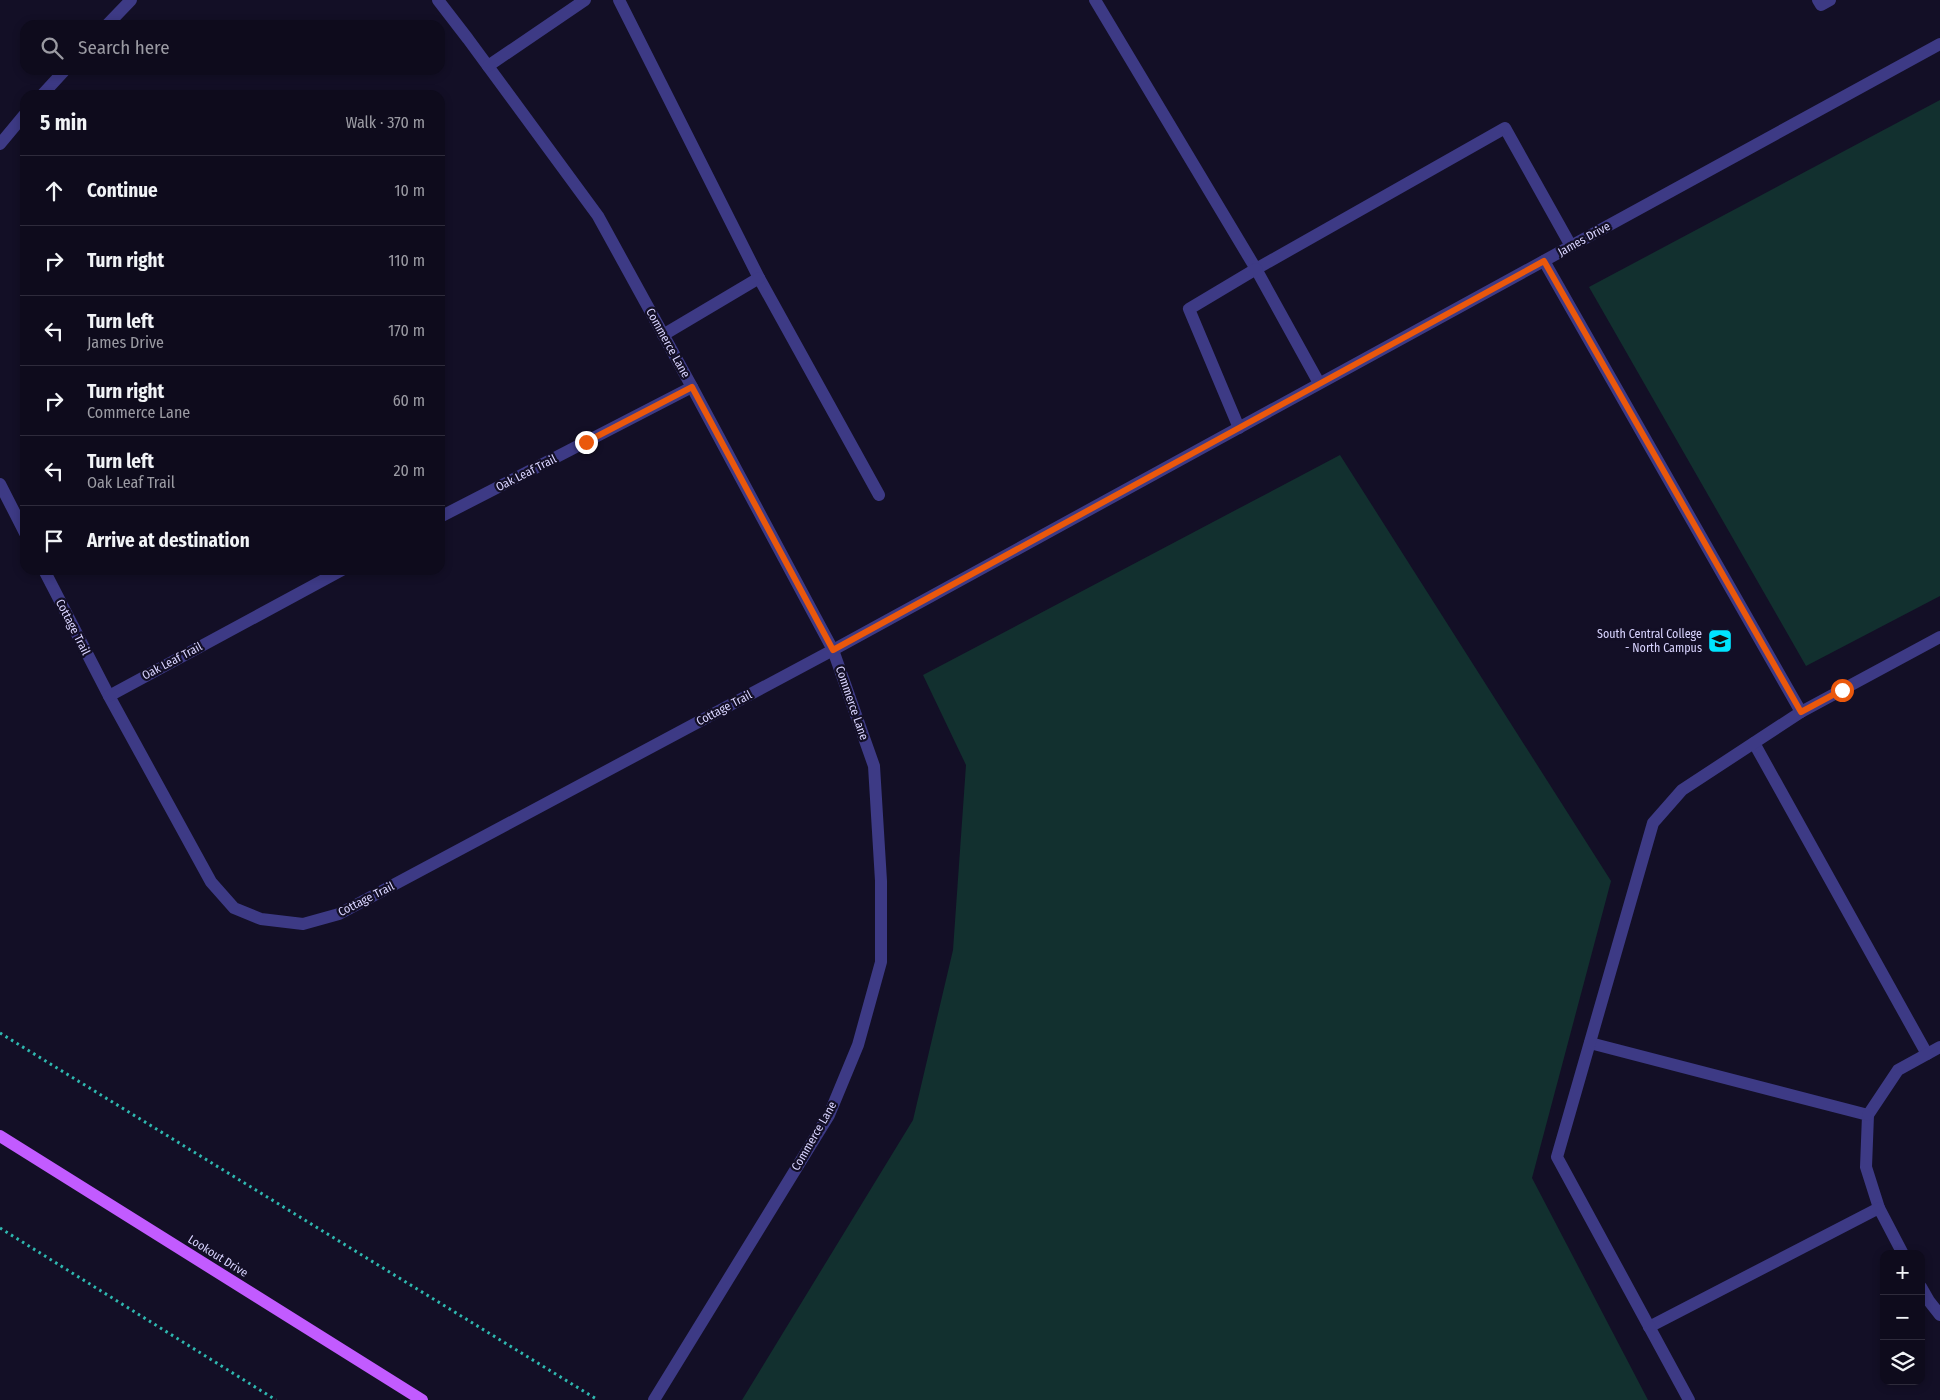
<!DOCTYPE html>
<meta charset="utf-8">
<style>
body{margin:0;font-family:"Fira Sans Condensed",sans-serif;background:#1c1929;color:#f1f3f6}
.controls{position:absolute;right:15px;bottom:15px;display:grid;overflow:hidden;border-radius:10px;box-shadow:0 2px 8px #0003}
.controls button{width:45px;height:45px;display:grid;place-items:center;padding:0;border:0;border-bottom:1px solid #2e2b3b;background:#0e0b1c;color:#f1f3f6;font:25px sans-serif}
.stop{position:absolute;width:15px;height:15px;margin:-11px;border:4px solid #ea580c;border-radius:50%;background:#fff}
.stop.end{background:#ea580c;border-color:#fff;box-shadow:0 1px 5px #0008}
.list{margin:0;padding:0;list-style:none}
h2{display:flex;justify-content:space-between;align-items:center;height:65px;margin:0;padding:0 20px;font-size:21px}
h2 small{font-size:16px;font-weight:400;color:#9b9ba3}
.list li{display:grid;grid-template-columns:32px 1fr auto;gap:15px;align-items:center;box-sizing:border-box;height:70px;padding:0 20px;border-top:1px solid #2e2b3b}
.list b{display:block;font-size:19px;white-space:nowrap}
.list p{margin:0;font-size:16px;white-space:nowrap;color:#9b9ba3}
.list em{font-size:16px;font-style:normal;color:#9b9ba3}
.icon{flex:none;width:28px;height:28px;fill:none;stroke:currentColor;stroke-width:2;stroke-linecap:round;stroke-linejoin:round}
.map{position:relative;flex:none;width:1940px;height:1400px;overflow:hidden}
.search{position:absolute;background:#0e0b1c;box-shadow:0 2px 8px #0003;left:20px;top:20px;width:425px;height:55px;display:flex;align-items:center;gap:12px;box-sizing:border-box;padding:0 18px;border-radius:15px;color:#9b9ba3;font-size:19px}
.panel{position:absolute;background:#0e0b1c;box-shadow:0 2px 8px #0003;left:20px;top:90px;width:425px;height:485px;border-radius:15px}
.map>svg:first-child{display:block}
.green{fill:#12302f}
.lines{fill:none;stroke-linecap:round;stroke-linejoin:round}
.path{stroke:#2fb8b0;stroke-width:3;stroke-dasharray:2.5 4;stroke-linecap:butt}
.minor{stroke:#3d3a85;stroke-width:12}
.major{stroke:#c25bff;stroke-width:12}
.route{stroke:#ea580c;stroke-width:6}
.labels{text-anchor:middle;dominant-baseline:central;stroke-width:4.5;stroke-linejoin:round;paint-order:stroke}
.street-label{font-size:12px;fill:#d9d4ff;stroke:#130f26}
.poi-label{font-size:12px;fill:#d9d4ff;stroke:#130f26;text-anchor:end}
</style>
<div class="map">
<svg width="1940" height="1400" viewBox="0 0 1940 1400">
<rect width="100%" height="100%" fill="#130f26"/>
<g class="green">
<path d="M1940,100V596L1806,666L1589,287Z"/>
<path d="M1340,455L1611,881L1532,1178L1648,1400H742L913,1120L953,950L966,765L923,675Z"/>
</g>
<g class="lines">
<g class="path">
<path d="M0,1033L598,1400"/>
<path d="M0,1228L276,1400"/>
</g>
<g class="minor">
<path d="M438,0L468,39L598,216L692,387L833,650L874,766L881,881V962L858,1045L829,1115L654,1400"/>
<path d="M619,0L759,278L879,495"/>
<path d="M1095,0L1256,269L1505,128L1571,246"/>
<path d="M1818,0L1821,5L1830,0"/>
<path d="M107,25L131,0"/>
<path d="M488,66L585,0"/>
<path d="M42,95L65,70"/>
<path d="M0,144L25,114"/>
<path d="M1544,261L1801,712"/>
<path d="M663,335L759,278"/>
<path d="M1239,428L1189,309L1256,269L1319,383"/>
<path d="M0,484L25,533"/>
<path d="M440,517L692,387"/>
<path d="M44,570L109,696L211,882L234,908L261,919L303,924L339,914L833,650L1940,44"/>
<path d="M109,696L342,570"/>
<path d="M1754,743L1927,1054"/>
<path d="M1590,1043L1868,1115L1866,1167L1879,1208"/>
<path d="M1868,1115L1898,1070L1940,1047"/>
<path d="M1921,1287L1929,1301L1940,1315"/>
<path d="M1649,1327L1879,1208L1903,1254"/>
<path d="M1689,1400L1557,1157L1653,823L1682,790L1801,712L1940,637"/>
</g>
<path class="major" d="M0,1136L422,1400"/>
</g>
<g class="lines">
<path class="route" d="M586,442L692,387L833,650L1544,261L1801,712L1842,690"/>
</g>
<defs>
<symbol id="university-square" viewBox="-11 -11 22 22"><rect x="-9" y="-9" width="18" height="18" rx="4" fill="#00e5ff" stroke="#130f26"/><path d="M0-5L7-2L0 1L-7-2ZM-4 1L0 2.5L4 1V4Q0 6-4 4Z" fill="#111"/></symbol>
</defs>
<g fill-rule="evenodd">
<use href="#university-square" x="1706" y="627" width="28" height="28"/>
</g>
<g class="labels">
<g class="street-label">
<text transform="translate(1584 239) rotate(-29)">James Drive</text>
<text transform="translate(668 343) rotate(61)">Commerce Lane</text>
<text transform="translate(526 473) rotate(-27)">Oak Leaf Trail</text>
<text transform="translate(73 627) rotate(63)">Cottage Trail</text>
<text transform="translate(172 661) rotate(-28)">Oak Leaf Trail</text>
<text transform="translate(852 703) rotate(71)">Commerce Lane</text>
<text transform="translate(724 708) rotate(-28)">Cottage Trail</text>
<text transform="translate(366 899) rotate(-27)">Cottage Trail</text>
<text transform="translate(814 1136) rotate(-60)">Commerce Lane</text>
<text transform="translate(218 1256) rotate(32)">Lookout Drive</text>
</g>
<g class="poi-label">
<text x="1702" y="634">South Central College<tspan x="1702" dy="14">- North Campus</tspan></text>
</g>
</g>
</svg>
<div class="controls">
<button>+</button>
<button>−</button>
<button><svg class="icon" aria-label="layers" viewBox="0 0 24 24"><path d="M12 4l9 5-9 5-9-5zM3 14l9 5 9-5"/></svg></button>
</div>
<div class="stop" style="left:1842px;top:690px"></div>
<div class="stop end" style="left:586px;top:442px"></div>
<div class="search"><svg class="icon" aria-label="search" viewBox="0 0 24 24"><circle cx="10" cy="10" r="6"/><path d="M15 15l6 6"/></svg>Search here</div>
<section class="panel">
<h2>5 min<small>Walk · 370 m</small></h2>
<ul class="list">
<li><svg class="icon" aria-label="ahead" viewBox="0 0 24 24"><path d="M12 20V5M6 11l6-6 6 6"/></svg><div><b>Continue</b></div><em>10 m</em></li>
<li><svg class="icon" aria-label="right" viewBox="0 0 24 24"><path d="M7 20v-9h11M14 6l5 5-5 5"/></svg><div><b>Turn right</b></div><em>110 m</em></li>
<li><svg class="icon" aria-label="left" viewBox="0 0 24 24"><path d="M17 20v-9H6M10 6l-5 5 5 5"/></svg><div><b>Turn left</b><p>James Drive</p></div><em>170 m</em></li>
<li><svg class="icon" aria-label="right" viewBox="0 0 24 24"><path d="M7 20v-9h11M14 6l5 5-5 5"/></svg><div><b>Turn right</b><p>Commerce Lane</p></div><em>60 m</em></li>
<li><svg class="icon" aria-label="left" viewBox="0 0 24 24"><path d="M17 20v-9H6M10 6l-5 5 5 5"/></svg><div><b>Turn left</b><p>Oak Leaf Trail</p></div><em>20 m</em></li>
<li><svg class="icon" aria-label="arrive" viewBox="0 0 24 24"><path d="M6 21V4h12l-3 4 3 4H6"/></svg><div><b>Arrive at destination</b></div></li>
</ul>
</section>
</div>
